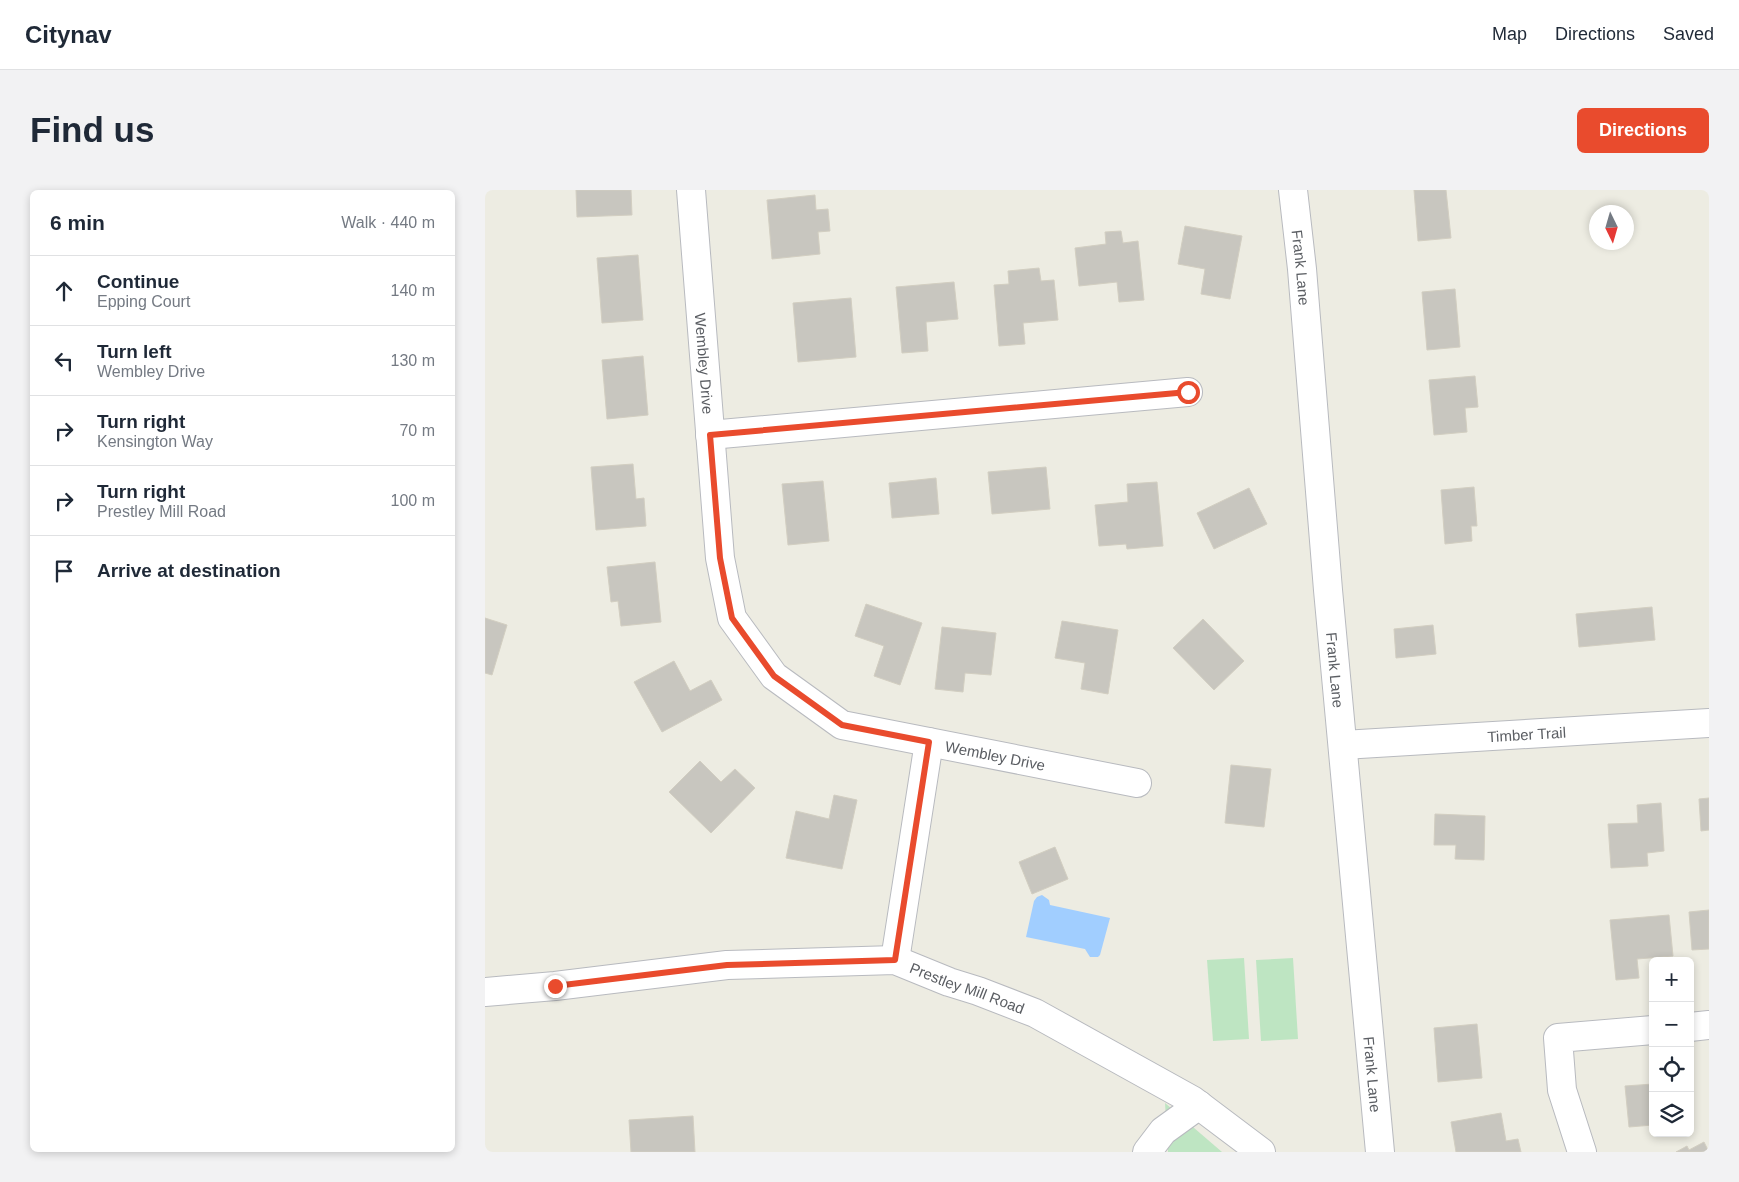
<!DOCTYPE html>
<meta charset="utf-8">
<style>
body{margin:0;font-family:Helvetica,sans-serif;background:#f2f2f3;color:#1f2937}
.controls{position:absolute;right:15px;bottom:15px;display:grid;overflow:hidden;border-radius:8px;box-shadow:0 2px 8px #0003}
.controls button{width:45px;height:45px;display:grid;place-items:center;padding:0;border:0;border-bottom:1px solid #e0e1e3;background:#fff;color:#1f2937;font:25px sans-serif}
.compass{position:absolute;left:1104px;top:15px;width:45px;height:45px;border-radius:50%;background:#fff;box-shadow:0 2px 8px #0003;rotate:175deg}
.stop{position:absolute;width:15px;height:15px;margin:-11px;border:4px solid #e94b2d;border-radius:50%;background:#fff}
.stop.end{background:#e94b2d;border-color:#fff;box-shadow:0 1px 5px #0008}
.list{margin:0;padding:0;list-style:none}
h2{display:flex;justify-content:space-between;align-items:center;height:65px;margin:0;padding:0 20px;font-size:21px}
h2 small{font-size:16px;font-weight:400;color:#747a83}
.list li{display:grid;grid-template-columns:32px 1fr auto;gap:15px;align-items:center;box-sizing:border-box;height:70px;padding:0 20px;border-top:1px solid #e0e1e3}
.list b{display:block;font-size:19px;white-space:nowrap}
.list p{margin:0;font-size:16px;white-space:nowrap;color:#747a83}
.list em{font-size:16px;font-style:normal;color:#747a83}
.icon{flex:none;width:28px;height:28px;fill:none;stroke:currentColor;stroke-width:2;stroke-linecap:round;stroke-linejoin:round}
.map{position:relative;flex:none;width:1224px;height:962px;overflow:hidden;border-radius:8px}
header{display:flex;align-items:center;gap:30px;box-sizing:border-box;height:70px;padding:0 25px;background:#fff;border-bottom:1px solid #e0e1e3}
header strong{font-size:24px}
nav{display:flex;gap:28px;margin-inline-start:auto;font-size:18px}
.intro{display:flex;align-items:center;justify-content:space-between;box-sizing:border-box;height:120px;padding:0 30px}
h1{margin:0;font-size:35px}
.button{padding:12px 22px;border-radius:8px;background:#e94b2d;color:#fff;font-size:18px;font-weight:700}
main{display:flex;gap:30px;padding:0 30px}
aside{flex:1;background:#fff;border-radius:8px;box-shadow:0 2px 8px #0003}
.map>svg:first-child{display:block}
.green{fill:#bee5c2}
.water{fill:#a1ceff}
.building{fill:#c8c6bf;stroke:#d2cec1}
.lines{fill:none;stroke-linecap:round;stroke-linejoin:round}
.minor-casing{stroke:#b8babf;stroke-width:30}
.minor{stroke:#fff;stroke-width:28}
.route{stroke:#e94b2d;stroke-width:6}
.labels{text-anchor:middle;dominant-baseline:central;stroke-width:4;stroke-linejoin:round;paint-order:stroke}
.street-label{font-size:15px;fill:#5b5e63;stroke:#fff}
</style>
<header>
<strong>Citynav</strong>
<nav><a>Map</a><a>Directions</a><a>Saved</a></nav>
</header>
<div class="intro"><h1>Find us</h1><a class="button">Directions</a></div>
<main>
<aside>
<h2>6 min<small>Walk · 440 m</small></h2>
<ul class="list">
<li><svg class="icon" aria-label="ahead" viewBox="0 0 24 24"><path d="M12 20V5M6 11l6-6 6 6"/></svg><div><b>Continue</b><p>Epping Court</p></div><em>140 m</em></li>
<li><svg class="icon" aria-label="left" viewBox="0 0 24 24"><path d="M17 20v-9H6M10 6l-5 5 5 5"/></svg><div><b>Turn left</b><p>Wembley Drive</p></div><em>130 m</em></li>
<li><svg class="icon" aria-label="right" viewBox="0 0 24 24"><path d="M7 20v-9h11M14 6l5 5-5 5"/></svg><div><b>Turn right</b><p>Kensington Way</p></div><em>70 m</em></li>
<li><svg class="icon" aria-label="right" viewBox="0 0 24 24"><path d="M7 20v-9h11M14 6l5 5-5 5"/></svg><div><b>Turn right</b><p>Prestley Mill Road</p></div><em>100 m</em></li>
<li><svg class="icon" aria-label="arrive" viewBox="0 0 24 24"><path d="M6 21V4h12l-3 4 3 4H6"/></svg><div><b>Arrive at destination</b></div></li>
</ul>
</aside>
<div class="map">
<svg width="1224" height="962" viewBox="0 0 1224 962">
<rect width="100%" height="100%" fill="#edece2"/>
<g class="green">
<path d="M759,768L764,849L728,851L722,770Z"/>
<path d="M808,768L813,849L776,851L771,770Z"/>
<path d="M680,913L737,962H683Z"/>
</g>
<path class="water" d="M557,705L564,710L565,715L625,728L615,765L613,767H605L600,759L541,747L549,711L552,707Z"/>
<g class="building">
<path d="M91,0H146L147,25L92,27Z"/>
<path d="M929,0H961L966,48L933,51Z"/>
<path d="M330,5L331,20L343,19L345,41L333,42L335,64L287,69L282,10Z"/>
<path d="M700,36L757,46L745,109L716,104L720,79L693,74Z"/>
<path d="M636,41L638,53L653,51L659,110L634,112L632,92L594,96L590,58L621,54L620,42Z"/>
<path d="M153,65L158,130L117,133L112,68Z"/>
<path d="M554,78L556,91L569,90L573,130L538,133L540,154L514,156L509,95L524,94L523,81Z"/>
<path d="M469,92L473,129L441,132L443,161L417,163L411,97Z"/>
<path d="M970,99L975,157L942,160L937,102Z"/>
<path d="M366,108L371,167L313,172L308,113Z"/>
<path d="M158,166L163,225L122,229L117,170Z"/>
<path d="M990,186L993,217L980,218L982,242L949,245L944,190Z"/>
<path d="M148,274L151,309L159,308L161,336L111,340L106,277Z"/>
<path d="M561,277L565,319L507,324L503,282Z"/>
<path d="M451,288L454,324L407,328L404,293Z"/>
<path d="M338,291L344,351L303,355L297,294Z"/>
<path d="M672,292L678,356L642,359L641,354L614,356L610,315L643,312L642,294Z"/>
<path d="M989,297L992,336H986L987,351L960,354L956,300Z"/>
<path d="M764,298L782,334L729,359L712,323Z"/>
<path d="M170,372L176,432L136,436L133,411L126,412L122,377Z"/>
<path d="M381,414L437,433L415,495L389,486L399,456L370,446Z"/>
<path d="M1167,417L1170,450L1094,457L1091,424Z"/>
<path d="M0,428L22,435L7,485L0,483Z"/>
<path d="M718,429L759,471L729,500L688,458Z"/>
<path d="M577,431L633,440L623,504L596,499L600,473L570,468Z"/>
<path d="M948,435L951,464L911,468L909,439Z"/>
<path d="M457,437L511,443L506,485L480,483L478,502L450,499Z"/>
<path d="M189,471L205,501L226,490L237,510L177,542L149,492Z"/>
<path d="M215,571L236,592L250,579L270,598L226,643L184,602Z"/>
<path d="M746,575L786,579L779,637L740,633Z"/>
<path d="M349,605L372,610L357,679L301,668L311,621L344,629Z"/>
<path d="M1224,608V640L1216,641L1214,609Z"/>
<path d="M1176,613L1179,661L1162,663L1163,676L1126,678L1123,634L1153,633L1152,615Z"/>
<path d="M950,624L1000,626L999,670L970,669L971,655H949Z"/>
<path d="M570,657L583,689L547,704L534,672Z"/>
<path d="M1224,720V759L1207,760L1204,722Z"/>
<path d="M1184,725L1188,766L1152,769L1154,788L1131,790L1125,730Z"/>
<path d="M992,834L997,888L953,892L949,838Z"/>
<path d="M1168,894V935L1144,937L1140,896Z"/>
<path d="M1016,923L1021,951L1033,949L1036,962H971L966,932Z"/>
<path d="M208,926L210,962H146L144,930Z"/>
<path d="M1219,952L1224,962H1191L1202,956L1204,960Z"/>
</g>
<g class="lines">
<defs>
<g id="minor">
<path id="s1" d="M206,0L235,368L247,428L289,486L357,535L652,593"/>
<path id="s2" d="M808,0L817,79L843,400L895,962"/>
<path d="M225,245L703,202"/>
<path id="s3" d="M858,555L1224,533"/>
<path d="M410,770L444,552"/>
<path id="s4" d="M0,802L70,796L242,775L410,770L464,792L493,801L550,823L707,910L776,962"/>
<path d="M1205,837L1224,835"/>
<path d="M662,962L678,941L714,915"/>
<path d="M1097,962L1077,900L1073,848L1168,840"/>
</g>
</defs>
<use href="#minor" class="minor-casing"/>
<use href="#minor" class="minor"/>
</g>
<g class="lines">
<path class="route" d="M70,796L242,775L410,770L444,552L357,535L289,486L247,428L235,368L225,245L703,202"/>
</g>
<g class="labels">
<g class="street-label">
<text stroke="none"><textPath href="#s2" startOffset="78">Frank Lane</textPath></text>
<text stroke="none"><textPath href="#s1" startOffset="174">Wembley Drive</textPath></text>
<text stroke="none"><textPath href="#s2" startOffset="482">Frank Lane</textPath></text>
<text stroke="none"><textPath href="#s3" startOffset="184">Timber Trail</textPath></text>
<text stroke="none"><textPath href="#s1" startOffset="742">Wembley Drive</textPath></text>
<text stroke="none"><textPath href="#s4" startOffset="489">Prestley Mill Road</textPath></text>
<text stroke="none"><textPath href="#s2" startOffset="888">Frank Lane</textPath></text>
</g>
</g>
</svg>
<div class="controls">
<button>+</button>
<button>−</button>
<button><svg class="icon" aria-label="locate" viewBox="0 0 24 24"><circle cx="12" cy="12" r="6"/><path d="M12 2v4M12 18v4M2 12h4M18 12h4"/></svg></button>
<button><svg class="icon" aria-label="layers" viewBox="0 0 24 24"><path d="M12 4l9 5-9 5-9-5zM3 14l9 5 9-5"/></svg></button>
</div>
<svg class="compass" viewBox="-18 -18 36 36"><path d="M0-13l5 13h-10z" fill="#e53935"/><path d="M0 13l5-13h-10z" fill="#747a83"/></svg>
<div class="stop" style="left:703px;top:202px"></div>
<div class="stop end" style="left:70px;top:796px"></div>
</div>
</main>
